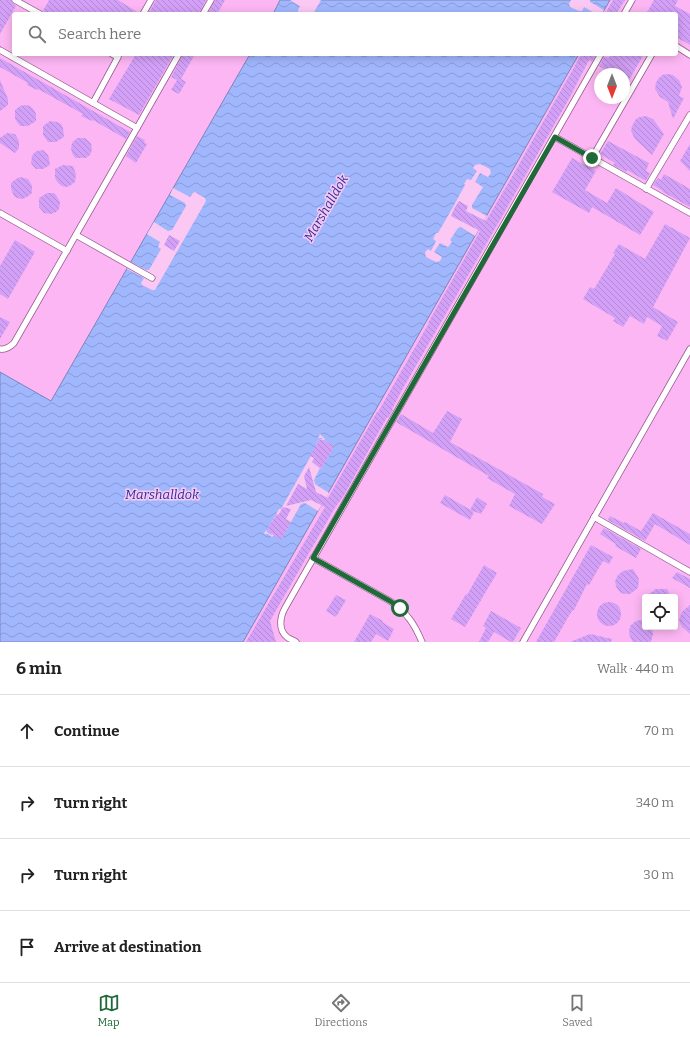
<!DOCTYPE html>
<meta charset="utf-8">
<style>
body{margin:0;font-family:Bitter,serif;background:#f6f6f6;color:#222}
.controls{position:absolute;right:12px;bottom:12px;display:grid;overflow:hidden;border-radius:4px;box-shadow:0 2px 10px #0003}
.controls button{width:36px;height:36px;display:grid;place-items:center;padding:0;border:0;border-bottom:1px solid #e0e0e0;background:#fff;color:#222;font:20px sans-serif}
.compass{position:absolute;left:594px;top:68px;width:36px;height:36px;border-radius:50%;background:#fff;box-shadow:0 2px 10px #0003;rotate:180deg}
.stop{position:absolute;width:12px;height:12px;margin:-9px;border:3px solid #1f6a38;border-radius:50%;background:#fff}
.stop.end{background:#1f6a38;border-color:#fff;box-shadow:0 1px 4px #0008}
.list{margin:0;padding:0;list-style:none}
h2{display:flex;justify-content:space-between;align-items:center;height:52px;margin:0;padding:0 16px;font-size:17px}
h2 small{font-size:13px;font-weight:400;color:#767676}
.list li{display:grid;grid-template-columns:26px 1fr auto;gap:12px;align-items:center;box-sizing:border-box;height:72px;padding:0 16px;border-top:1px solid #e0e0e0}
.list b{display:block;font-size:15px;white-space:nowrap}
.list em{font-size:13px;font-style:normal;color:#767676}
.icon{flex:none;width:22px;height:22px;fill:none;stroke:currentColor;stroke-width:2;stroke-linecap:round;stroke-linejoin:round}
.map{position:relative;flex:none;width:690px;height:642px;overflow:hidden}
.search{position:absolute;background:#fff;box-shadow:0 2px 10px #0003;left:12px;right:12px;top:12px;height:44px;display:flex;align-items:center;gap:10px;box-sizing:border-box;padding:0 14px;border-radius:4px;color:#767676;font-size:15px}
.sheet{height:340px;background:#fff}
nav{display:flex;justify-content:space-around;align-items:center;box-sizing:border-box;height:56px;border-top:1px solid #e0e0e0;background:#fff;font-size:11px;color:#767676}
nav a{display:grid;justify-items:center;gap:2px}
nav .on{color:#1f6a38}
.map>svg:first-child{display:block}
.built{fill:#fcb6f3;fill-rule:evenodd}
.water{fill:url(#water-waves);stroke:#7c84bc}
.pier{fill:#fbc8f4}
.building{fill:url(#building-back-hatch)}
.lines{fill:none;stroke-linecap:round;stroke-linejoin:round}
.lane-casing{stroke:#945b8e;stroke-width:7}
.lane{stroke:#fff;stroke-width:5.5}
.route{stroke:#1f6a38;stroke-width:5}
.labels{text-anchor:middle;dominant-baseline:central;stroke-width:3;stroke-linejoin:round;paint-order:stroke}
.water-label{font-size:13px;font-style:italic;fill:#273498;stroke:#fbc8f4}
</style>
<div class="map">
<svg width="690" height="642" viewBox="0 0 690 642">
<defs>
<pattern id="water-waves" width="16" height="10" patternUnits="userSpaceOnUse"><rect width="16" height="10" fill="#a0b6fd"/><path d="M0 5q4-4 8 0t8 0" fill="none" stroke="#8a9bd9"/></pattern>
<pattern id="building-back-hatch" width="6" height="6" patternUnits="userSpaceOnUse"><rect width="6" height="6" fill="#d3a0f7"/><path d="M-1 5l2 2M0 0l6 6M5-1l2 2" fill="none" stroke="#b589d4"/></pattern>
</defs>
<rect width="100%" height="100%" fill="#fbc8f4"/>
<g class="built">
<path d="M0,0H280L272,14H14V54H250L51,401L0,372Z"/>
<path d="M610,0H690V642H243L579,54H676V14H602ZM600,74H624V98H600ZM645,597H675V627H645Z"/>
</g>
<g class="water">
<path d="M280,0H610L602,14H273Z"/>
<path d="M250,54H579L243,642H0V372L51,401Z"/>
</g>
<g class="pier">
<path d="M290,0H321L313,14H301L298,12V10L300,6Z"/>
<path d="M571,0H590V2L604,10L602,14H596L584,7L582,11H579L570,7L569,4Z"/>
<path d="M480,164L490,169L491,173L488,177L480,173L475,182L483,187L472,205V208L487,216L475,236L461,227L458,228L450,240L452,242L448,247L440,243L434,252L442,257L440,261L436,262L426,257L425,252L428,249L431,251L436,241L433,239L436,233H438L453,207L465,185L464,184L467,179L471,180L477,171L473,168L475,165Z"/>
<path d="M173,188L190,197L193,193L195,192L205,198L206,201L155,290H152L142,285L141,283L144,278L127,269L131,262L146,270H149L161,249L158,247L160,242L147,234L154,222L168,231L172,230L186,206L185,203L170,195Z"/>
<path d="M320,434L325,439L324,440L331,444L333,448L321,469L320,468L314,480L315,484L329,493L318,511L305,503L301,504L282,538L274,535L272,537L268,534H264L266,530L268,533L272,535V534L269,532L268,528L279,509H281L317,445L316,444L319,440L323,439L322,438H318Z"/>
</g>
<g class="building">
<path d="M0,0H11L12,2L16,6L0,34Z"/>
<path d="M49,0H118L139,13V14H47L43,11Z"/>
<path d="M156,0H206L199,14H148Z"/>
<path d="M215,0H225L217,14H208Z"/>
<path d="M613,0H625L616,14H605Z"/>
<path d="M654,0H678L675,6L690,14V45L676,37V14H646Z"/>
<path d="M136,54H174L139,115L109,99Z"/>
<path d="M183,54H195L181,79L186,82L179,94L171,90L177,80L171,77Z"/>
<path d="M579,54H593L592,56H595L592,62L589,60L570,97L500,220L402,390L392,409L393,410L388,418L387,417L343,497L336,506L270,621L276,642H246L325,507L311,500L286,506L298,484L307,489L304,476L309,467L316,492L328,498L377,412H378L429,323H428L480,231L451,216L455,207L459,201L468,206L466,211L486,221L513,175L581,55Z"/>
<path d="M616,54H644L624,89V74H612L599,66L604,57L609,58L610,56Z"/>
<path d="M0,58L130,132L126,139L93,120L92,121L81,116L83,114L38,89L37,90L27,85L28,83L0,67Z"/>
<path d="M667,74L673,75L679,80L682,87L679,96L684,98L673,119L668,102L660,97L655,89L656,83L658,79L662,75Z"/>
<path d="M0,80L8,99V105L0,111Z"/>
<path d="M25,105L30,106L34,110L36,114V121L28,126H20L15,119V110L20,106Z"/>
<path d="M646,116L653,119L664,134L652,155L635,139L631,131L632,126L636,119L640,117Z"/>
<path d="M50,121L57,122L61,124L63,128L64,137L56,142H48L43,135V126Z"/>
<path d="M7,133L15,134L19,141V148L15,153L0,143V138Z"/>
<path d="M137,136L145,140L144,142L147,144L136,163L126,156Z"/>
<path d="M77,138H85L91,143L92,150L90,155L86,158H75L72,153L71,148L72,143Z"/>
<path d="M608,141L649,163L646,171L650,173L646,181L627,170L626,172L619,168L613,165L615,163L600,154Z"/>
<path d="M690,144V171L680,161Z"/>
<path d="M43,150L48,155L49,158L50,165L43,169H36L33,166L31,163L32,156L34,153L37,151Z"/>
<path d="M572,158L596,171L585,190L607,203L616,188L654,212L640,235L592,207L589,213L552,192Z"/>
<path d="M63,165L73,166L76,174L75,182L71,185L67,187L62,186L58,183L55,178V169Z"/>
<path d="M664,174L690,189V207L663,192V191L653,185L658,178L661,180Z"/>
<path d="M20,177L28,179L30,182L32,186V193L27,197L22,199L17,198L14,196L11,189V183L16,179Z"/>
<path d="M47,193H54L56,195L60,202L59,209L56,212L51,214L44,213L39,207V198Z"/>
<path d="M665,224L690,238L653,307L678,322L667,341L657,336L662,326L647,317L644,324L630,316L623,327L613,321L615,318L583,299L590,287L594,289L615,254L613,253L619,244L645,259Z"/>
<path d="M169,235L180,241L174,251L164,245Z"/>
<path d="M15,240L35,252L8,299L0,294V266Z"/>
<path d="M0,317L10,322L0,339Z"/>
<path d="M447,411L462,419L450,442L543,494L542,497L555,504L542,524L509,506L515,494L487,478L489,476L396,422L401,414L433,433Z"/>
<path d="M319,440H324L331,444L334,447L321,469L312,462L314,458L310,456Z"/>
<path d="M445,495L474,512L470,520L440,503Z"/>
<path d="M477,497L487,504L481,514L470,510Z"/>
<path d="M283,507L291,509L286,519L291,522L281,540L269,532L268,528L276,515L279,514Z"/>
<path d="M653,513L690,534V545L655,524L645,541L608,520L610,516L624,523L625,522L641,531Z"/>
<path d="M604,528L641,549L636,558L615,546L616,544L600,534Z"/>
<path d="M591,545L613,557L609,564L603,561L589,585L587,584L574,610H573L570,614L554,642H536Z"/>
<path d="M484,565L497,573L465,627L451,619L466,594L467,595Z"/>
<path d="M633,569L639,579L638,588L630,594H625L621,593L618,590L616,586L615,581L618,575L623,571Z"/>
<path d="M677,572L690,579V588L672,578Z"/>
<path d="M656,589H667L671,597H645Z"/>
<path d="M336,595L346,600L336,617L326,611Z"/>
<circle cx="609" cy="614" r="12"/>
<path d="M690,605V634L682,627L679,620L682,612Z"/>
<path d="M491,611L521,628L513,642H511L494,632L488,642H479L486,628L483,626Z"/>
<path d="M370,614L383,621L382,622L394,629L388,641L376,634L371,642H354Z"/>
<path d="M641,620L645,621V627H652L653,634L651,642H633L630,637L629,632L630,626L636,621Z"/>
<path d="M590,634L612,639L611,642H570Z"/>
</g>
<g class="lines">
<defs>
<g id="lane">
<path d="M15,0L40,14"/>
<path d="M143,14L151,0"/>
<path d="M203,14L211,0"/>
<path d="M624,14L632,0"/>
<path d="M676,46L690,55"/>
<path d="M0,50L137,128L179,54"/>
<path d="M93,103L118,57L112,54"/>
<path d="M555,137L690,213"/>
<path d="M592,158L652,54"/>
<path d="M646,189L690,115"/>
<path d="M0,213L67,251"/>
<path d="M76,235L152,278"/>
<path d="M0,349C6,350 10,347 14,343L137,128"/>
<path d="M594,517L690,572"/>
<path d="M313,558L390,601C407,613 414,623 422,642"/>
<path d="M296,642C293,640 289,639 287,637C278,630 280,617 285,608L601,54"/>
<path d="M523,642L690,349"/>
</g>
</defs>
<use href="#lane" class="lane-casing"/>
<use href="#lane" class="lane"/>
</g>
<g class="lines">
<path class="route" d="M400,608L390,601L313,558L555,137L592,158"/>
</g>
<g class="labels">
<g class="water-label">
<text transform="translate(326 208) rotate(-60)">Marshalldok</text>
<text x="162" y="494">Marshalldok</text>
</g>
</g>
</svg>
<div class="controls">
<button><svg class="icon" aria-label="locate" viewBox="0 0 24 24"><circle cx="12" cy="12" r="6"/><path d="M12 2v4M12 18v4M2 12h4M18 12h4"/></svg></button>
</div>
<svg class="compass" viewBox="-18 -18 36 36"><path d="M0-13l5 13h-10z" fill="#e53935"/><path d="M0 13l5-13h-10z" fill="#767676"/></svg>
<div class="stop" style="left:400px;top:608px"></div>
<div class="stop end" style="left:592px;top:158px"></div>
<div class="search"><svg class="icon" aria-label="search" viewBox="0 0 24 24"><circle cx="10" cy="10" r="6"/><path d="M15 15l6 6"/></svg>Search here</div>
</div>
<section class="sheet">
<h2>6 min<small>Walk · 440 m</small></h2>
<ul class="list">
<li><svg class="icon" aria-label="ahead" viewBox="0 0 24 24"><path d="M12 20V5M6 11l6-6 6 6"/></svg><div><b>Continue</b></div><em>70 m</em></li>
<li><svg class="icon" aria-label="right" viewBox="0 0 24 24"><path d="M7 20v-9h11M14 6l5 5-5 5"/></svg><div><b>Turn right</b></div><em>340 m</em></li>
<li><svg class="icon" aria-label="right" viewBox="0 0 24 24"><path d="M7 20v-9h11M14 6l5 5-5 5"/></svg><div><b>Turn right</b></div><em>30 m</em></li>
<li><svg class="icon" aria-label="arrive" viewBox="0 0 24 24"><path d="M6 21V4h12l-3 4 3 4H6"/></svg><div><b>Arrive at destination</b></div></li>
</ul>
</section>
<nav>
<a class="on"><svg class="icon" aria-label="map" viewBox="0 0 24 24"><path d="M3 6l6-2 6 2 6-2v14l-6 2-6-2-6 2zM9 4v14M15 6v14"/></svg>Map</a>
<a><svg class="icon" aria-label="directions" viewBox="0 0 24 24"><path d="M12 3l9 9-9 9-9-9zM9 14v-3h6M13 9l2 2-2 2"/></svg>Directions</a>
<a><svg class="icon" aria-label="saved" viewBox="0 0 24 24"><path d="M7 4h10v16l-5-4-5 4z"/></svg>Saved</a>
</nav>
